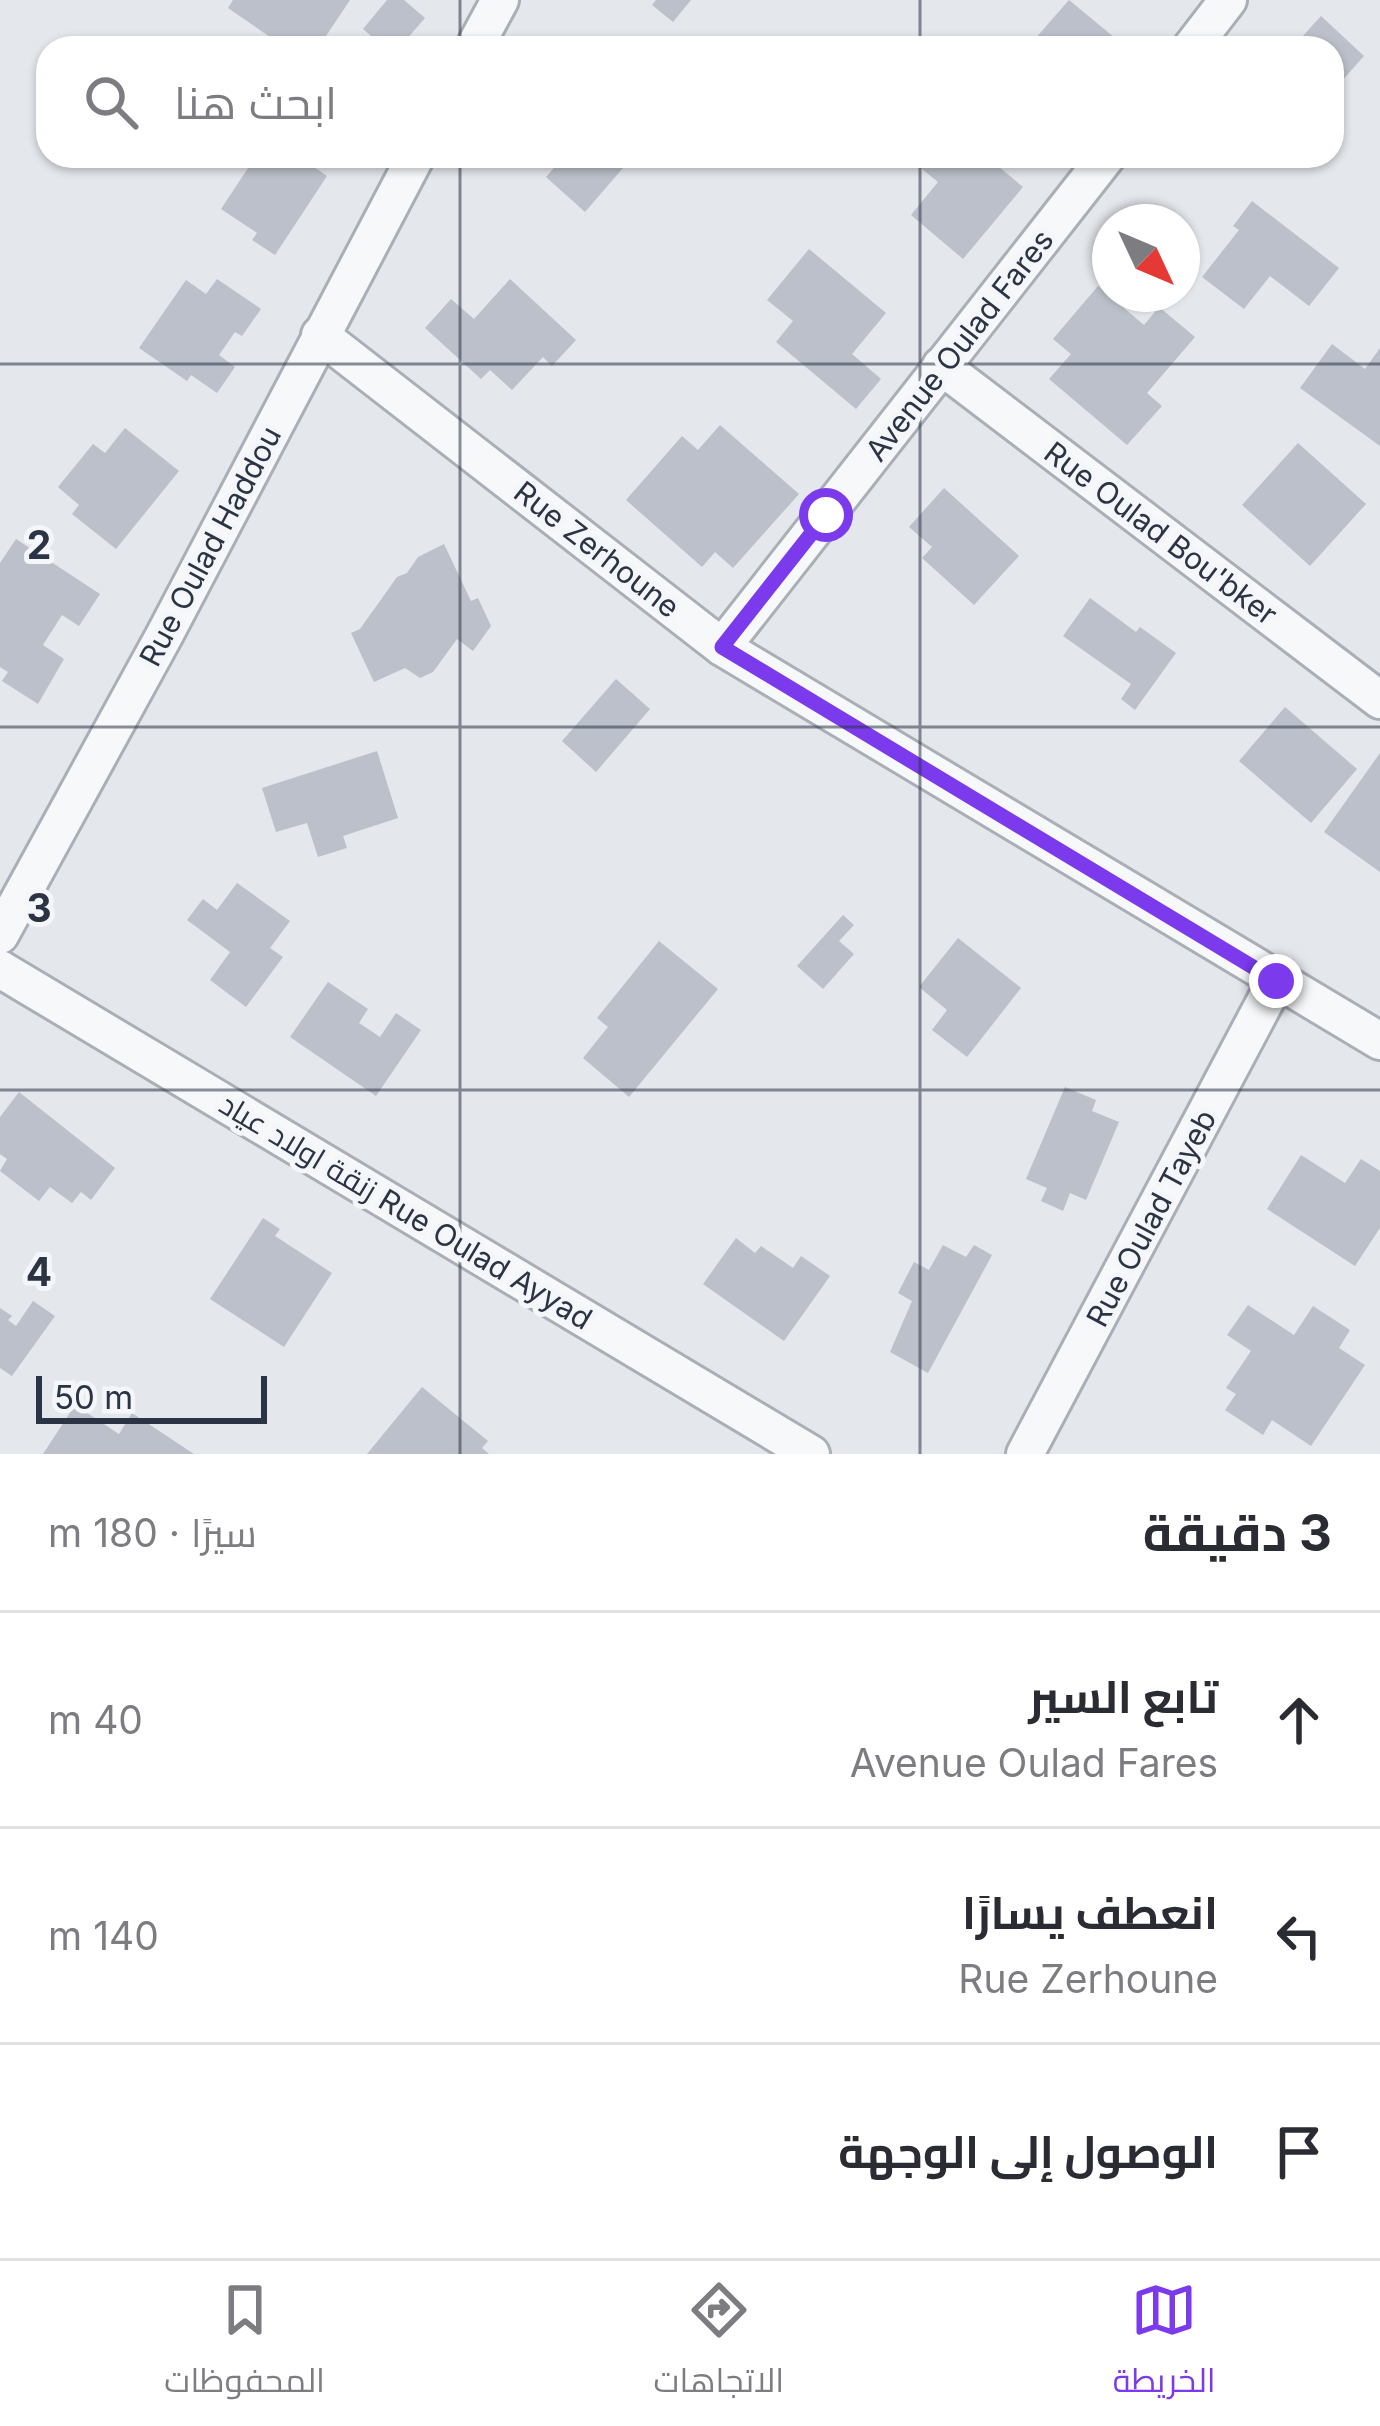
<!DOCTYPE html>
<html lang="ar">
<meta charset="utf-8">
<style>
body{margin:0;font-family:Inter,Cairo,sans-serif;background:#f2f2f3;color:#2b2b33;direction:rtl}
.compass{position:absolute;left:1092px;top:204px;width:108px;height:108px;border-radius:50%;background:#fff;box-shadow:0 3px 9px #0004;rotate:134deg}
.scale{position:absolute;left:36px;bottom:30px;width:231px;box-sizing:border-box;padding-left:12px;border:6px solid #2b3445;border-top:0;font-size:33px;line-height:42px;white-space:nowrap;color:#2b3445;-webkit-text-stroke:9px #f4f6f9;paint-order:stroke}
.stop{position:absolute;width:36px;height:36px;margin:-27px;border:9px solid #7c3aed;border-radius:50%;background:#fff}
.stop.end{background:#7c3aed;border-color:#fff;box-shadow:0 3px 12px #0008}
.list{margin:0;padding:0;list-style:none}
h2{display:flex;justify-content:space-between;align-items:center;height:156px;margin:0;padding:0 48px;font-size:51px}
h2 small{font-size:39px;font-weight:400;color:#7c7c81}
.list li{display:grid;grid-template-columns:78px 1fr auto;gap:36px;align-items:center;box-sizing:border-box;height:216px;padding:0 48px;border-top:3px solid #e1e1e2}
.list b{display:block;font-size:45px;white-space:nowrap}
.list p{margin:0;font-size:39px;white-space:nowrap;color:#7c7c81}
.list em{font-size:39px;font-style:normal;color:#7c7c81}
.icon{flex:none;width:66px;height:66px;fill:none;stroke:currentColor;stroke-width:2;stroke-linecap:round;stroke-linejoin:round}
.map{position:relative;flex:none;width:1380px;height:1454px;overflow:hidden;direction:ltr}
.search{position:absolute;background:#fff;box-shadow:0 3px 9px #0004;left:36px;right:36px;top:36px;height:132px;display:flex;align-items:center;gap:30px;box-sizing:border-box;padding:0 42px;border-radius:36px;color:#7c7c81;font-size:45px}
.sheet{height:804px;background:#fff}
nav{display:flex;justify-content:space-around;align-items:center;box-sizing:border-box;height:168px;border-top:3px solid #e1e1e2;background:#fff;font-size:33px;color:#7c7c81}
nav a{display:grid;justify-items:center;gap:6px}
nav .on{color:#7c3aed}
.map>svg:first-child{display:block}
.building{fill:#bbc0ca}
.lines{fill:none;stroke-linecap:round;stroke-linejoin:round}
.minor-casing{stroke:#a9aeb7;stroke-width:42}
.minor{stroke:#f7f8fa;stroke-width:36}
.route{stroke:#7c3aed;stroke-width:15}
.grid{fill:none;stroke:#2b3445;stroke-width:3;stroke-opacity:0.55}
.labels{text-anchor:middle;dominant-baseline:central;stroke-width:10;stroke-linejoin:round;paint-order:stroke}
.street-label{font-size:30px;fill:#2b3445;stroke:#f4f6f9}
.grid-label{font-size:39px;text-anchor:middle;font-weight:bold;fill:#2b3445;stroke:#f4f6f9;stroke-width:10;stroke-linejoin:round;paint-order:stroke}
</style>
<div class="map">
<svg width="1380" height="1454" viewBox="0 0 1380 1454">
<rect width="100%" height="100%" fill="#e4e7ec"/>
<g class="building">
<path d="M233,0H350L318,48H286L228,8Z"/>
<path d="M387,0H404L425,18L399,48H385L363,29Z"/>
<path d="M656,0H691L673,22L652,5Z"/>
<path d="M1069,0L1115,38L1106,48H1027Z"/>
<path d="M1321,16L1364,56L1332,92V48H1292Z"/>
<path d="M256,156H312L308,163L327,176L275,255L252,240L257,233L221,209Z"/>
<path d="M564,156H610L623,168L585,212L546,177Z"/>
<path d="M924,156H986L1023,187L963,259L911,215L938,182L917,165Z"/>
<path d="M1252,201L1339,268L1309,306L1270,276L1244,309L1202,277L1239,230L1233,226Z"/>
<path d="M809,249L886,313L852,354L881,379L856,409L776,342L793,321L767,300Z"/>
<path d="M217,279L261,309L242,336L235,332L219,355L235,367L217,393L191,375L187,381L139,348L186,280L206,294Z"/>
<path d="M510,279L576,340L552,366L543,357L512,390L490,370L481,379L425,328L451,299L474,319Z"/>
<path d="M1098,286L1144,325L1159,307L1195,337L1147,393L1162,406L1127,445L1049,379L1071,354L1053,339Z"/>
<path d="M1332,344L1365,369L1380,348V446L1300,388Z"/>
<path d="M720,425L799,494L733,568L715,552L702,567L626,500L682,436L698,450Z"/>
<path d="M125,428L179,471L116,549L72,514L79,505L58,487L93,444L105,453Z"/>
<path d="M1298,443L1366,504L1310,566L1242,505Z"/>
<path d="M944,488L1019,556L974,605L922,558L932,547L909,527Z"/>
<path d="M16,539L100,594L79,626L62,615L43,645L64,659L38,704L2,681L8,672L0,667V563Z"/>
<path d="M444,544L471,601L478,598L491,626L473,651L457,639L433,672L420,678L405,668L374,682L351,633L360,629L397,577L407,573L418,557Z"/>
<path d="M1090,598L1136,632L1140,627L1176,653L1135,710L1121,699L1131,684L1063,636Z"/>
<path d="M616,679L650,709L596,772L562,741Z"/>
<path d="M1285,707L1357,769L1311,823L1239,761Z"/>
<path d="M377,751L398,818L343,836L347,848L318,857L307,823L276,832L262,788Z"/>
<path d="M1380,753V872L1324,832Z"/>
<path d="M237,883L290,921L270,948L283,957L246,1007L210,980L230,952L187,920L203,899L217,910Z"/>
<path d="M843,915L854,925L839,941L854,954L823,989L797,966Z"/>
<path d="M958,938L1021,988L967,1057L932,1030L947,1010L919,987Z"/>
<path d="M659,941L718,989L629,1097L583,1058L608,1027L597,1018Z"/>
<path d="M328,982L368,1009L359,1023L380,1037L396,1013L421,1030L376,1096L290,1037Z"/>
<path d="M1065,1087L1096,1100L1092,1111L1119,1122L1086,1200L1070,1193L1063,1211L1041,1201L1047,1188L1026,1179Z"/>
<path d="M19,1092L115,1168L91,1200L81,1192L72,1203L50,1187L39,1201L0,1171L7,1159L0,1154V1117Z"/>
<path d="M1301,1155L1345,1183L1361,1159L1380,1171V1228L1355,1266L1267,1209Z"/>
<path d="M263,1218L280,1229L275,1236L332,1273L284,1347L210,1299Z"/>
<path d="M736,1238L755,1253L761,1246L793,1268L801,1256L830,1276L784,1341L703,1284Z"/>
<path d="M943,1245L966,1257L974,1245L992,1255L928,1373L890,1352L912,1301L898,1293L914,1262L929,1270Z"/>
<path d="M33,1301L55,1316L12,1376L0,1368V1308L12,1316L8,1320L16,1326Z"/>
<path d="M1248,1305L1294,1335L1313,1306L1350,1330L1339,1348L1365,1365L1311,1446L1272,1420L1263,1435L1225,1410L1236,1394L1226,1388L1251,1351L1227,1335Z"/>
<path d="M422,1387L488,1441L482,1448L489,1454H367Z"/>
<path d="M75,1405L119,1434L132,1413L194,1454H43Z"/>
</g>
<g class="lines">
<defs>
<g id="minor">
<path d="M474,48L500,0"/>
<path d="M1191,48L1228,0"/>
<path d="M320,335L722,647L1380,1041"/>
<path d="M941,366L1380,700"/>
<path d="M722,647L1107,156"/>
<path d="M0,935L165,634L416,156"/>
<path d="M0,969L811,1454"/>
<path d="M1025,1454L1276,981"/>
</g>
</defs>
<use href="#minor" class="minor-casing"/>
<use href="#minor" class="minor"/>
</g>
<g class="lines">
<path class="route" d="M826,515L722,647L1276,981"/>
</g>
<path class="grid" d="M460,0V48M920,0V48M460,156V1454M920,156V1454M0,364H1380M0,727H1380M0,1090H1380"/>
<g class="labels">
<g class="street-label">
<text transform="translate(959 345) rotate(-52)">Avenue Oulad Fares</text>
<text transform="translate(1161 533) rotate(37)">Rue Oulad Bou'bker</text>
<text transform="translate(210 546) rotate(-62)">Rue Oulad Haddou</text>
<text transform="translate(597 549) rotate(38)">Rue Zerhoune</text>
<text transform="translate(406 1211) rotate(31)">زنقة اولاد عياد Rue Oulad Ayyad</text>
<text transform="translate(1151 1218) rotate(-62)">Rue Oulad Tayeb</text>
</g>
</g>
<g class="grid-label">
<text x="39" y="559">2</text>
<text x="39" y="922">3</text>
<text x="39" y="1286">4</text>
</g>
</svg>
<svg class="compass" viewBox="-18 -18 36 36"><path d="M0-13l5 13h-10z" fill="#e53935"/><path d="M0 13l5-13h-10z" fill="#7c7c81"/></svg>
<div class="scale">50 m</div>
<div class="stop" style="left:826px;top:515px"></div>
<div class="stop end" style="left:1276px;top:981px"></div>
<div class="search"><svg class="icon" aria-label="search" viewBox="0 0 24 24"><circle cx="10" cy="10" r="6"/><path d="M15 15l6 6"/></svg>ابحث هنا</div>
</div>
<section class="sheet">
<h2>3 دقيقة<small>سيرًا · 180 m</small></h2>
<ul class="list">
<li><svg class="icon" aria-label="ahead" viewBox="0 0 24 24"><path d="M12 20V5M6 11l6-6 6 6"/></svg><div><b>تابع السير</b><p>Avenue Oulad Fares</p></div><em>40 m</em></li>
<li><svg class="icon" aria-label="left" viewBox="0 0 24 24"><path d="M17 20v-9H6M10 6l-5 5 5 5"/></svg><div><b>انعطف يسارًا</b><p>Rue Zerhoune</p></div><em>140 m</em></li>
<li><svg class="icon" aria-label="arrive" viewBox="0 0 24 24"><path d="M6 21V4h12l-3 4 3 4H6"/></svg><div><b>الوصول إلى الوجهة</b></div></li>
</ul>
</section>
<nav>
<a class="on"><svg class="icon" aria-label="map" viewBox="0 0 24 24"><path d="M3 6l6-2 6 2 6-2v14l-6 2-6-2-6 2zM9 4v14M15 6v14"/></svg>الخريطة</a>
<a><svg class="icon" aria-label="directions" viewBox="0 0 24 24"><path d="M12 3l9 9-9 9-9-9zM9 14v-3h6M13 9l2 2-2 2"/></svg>الاتجاهات</a>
<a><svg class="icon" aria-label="saved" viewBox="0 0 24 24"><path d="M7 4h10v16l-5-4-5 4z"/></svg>المحفوظات</a>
</nav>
